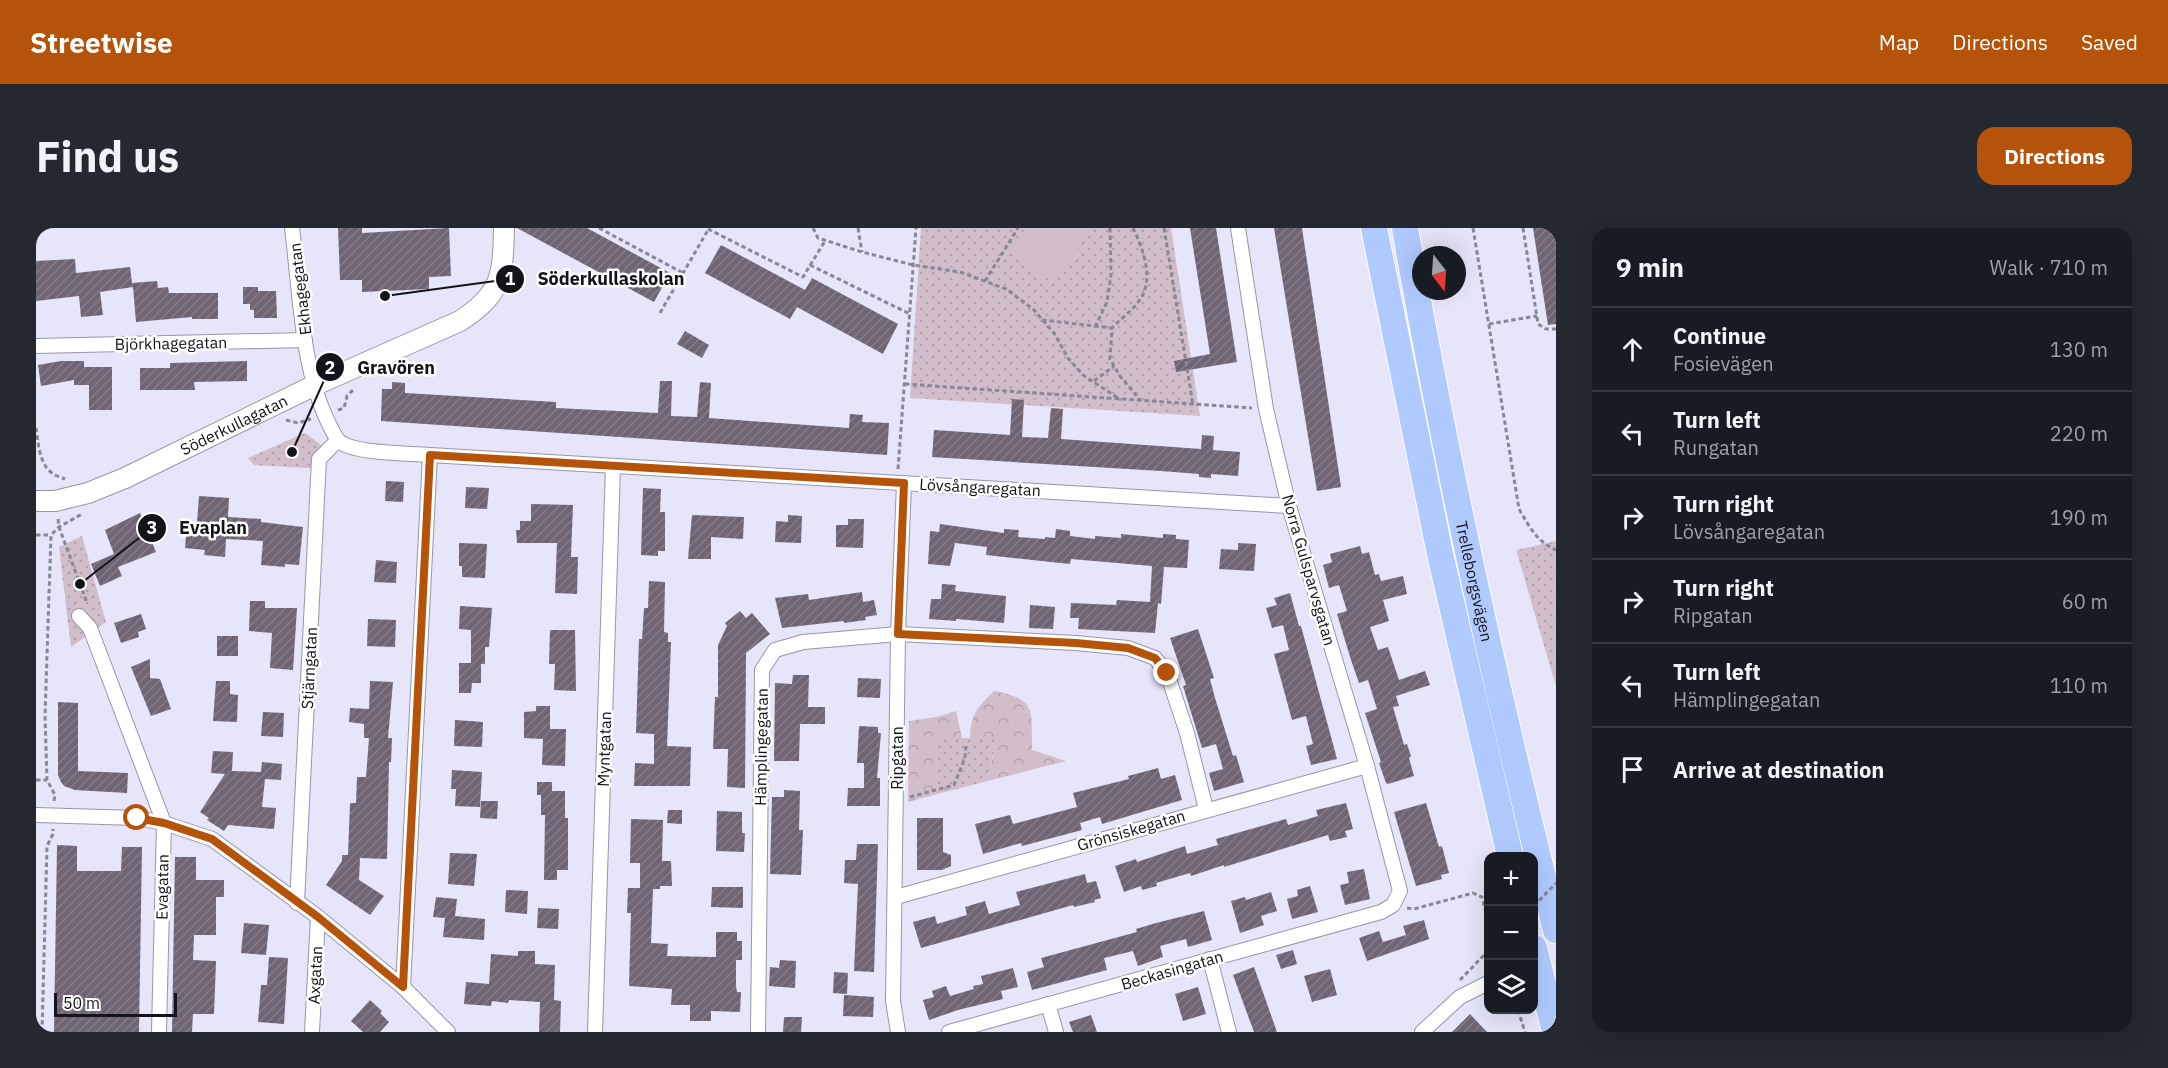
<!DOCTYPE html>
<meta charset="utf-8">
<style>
body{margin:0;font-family:"IBM Plex Sans",sans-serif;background:#242831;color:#f1f3f6}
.controls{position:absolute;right:18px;bottom:18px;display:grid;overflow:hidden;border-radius:12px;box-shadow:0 6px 24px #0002}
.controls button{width:54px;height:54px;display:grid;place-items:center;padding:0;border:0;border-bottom:2px solid #363941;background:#171b24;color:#f1f3f6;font:30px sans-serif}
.compass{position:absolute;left:1376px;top:18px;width:54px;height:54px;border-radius:50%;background:#171b24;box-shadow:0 6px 24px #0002;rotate:163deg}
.scale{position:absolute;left:18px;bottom:15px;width:123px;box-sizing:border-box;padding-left:6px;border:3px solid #13131a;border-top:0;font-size:16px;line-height:21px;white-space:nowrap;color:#13131a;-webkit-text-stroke:4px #fff;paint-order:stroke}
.stop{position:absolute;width:18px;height:18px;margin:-14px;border:4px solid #b45309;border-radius:50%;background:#fff}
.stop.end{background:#b45309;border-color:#fff;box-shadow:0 2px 6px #0008}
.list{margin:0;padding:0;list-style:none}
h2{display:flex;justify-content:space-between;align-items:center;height:78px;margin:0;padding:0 24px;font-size:26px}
h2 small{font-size:20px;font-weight:400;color:#9ea1a6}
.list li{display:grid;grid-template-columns:39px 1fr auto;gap:18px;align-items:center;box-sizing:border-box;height:84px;padding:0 24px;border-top:2px solid #363941}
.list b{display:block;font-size:22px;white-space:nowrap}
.list p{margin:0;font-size:20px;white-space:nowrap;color:#9ea1a6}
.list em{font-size:20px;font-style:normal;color:#9ea1a6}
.icon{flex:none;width:33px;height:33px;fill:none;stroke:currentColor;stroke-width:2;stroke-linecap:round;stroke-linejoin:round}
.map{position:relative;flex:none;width:1520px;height:804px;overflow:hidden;border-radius:18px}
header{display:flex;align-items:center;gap:36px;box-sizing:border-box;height:84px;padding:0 30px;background:#b45309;color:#fff}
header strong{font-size:28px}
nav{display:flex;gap:33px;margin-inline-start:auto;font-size:21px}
.intro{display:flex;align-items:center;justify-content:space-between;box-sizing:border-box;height:144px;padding:0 36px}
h1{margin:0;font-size:42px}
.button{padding:15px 27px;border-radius:18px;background:#b45309;color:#fff;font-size:21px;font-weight:700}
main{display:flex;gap:36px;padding:0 36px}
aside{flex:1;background:#171b24;border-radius:18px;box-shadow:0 6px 24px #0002}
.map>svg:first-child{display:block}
.green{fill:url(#green-dots)}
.forest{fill:url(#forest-crowns)}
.pitch{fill:#d1beca}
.building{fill:url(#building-hatch)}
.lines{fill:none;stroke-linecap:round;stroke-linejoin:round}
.street-casing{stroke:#9796a9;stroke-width:16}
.secondary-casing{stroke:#9796a9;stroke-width:22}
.highway-casing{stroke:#fff;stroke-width:28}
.path{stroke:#878795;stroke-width:3;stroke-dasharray:4.5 3;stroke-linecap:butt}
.street{stroke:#fff;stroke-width:14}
.secondary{stroke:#fff;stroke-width:20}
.highway{stroke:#b1cafe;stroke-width:26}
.path-bridge{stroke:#878795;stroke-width:3;stroke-dasharray:4.5 3;stroke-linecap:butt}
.route{stroke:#b45309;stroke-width:8}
.labels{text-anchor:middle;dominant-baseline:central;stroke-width:5;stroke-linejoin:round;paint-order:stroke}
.street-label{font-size:16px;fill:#13131a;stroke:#fff}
.leader{fill:none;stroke:#13131a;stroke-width:2}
.callout-dot{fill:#13131a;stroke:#fff;stroke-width:2}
.mark-label{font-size:18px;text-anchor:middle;font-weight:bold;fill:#fff}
.callout-label{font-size:18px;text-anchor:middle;font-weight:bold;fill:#13131a;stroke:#fff;stroke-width:5;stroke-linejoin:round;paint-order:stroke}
</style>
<header>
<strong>Streetwise</strong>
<nav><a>Map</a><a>Directions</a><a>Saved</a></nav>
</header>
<div class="intro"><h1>Find us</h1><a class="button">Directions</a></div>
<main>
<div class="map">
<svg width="1520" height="804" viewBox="0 0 1520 804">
<defs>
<pattern id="green-dots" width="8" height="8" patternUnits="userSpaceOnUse" patternTransform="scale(1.5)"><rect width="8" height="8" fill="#d1beca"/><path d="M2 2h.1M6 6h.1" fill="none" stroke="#b3a2ad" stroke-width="1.8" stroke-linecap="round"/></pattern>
<pattern id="forest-crowns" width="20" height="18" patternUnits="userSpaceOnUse" patternTransform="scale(1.5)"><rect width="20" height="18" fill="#d1beca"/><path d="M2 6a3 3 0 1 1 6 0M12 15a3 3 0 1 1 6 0" fill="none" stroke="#b3a2ad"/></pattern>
<pattern id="building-hatch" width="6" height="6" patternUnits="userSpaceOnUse" patternTransform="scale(1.5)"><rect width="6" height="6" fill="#6e6474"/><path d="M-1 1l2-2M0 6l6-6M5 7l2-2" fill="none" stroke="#847d89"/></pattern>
</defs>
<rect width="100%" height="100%" fill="#e6e5f9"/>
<g class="green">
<path d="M885,0H1135L1164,188L874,170Z"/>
<path d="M269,205L285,217L290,241L218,237L212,230Z"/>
<path d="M46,308L70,394L35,419L23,319Z"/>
<path d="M1520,313V458L1480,322Z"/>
<path d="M902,510H960L952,553L901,566Z"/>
</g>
<g class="forest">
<path d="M958,463C1002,471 995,483 996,522L1030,533L952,553L960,510H934C935,485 942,479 958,463Z"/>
<path d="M920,483L926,510H902L901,566L872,574L873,493L900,489Z"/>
</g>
<path class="pitch" d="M990,0H1056L1018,55L973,24Z"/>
<g class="building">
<path d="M302,0H326V5L413,0L415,48L393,49V61L326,64V52H304Z"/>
<path d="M481,0H551L634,45L618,74Z"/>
<path d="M1154,0H1180L1201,134L1140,144L1138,133L1174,126Z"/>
<path d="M1238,0H1266L1305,259L1281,263Z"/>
<path d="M1497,0H1520V96L1512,97Z"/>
<path d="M685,17L769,62L776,50L862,96L847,126L761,79L754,91L669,45Z"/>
<path d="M39,31L40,45L94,39L96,55L121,53L122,60L132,59L133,65H182V91H156V89L100,94L97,59L64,64L67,87L45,89L43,68L0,73V33Z"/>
<path d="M207,59H222V63H240L241,90H218V82H214V76H207Z"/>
<path d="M649,103L673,117L666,130L641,116Z"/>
<path d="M25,133H48V139H76V182H53V157H38V152L5,158L2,137Z"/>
<path d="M211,133V153L158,154L159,162H104V140H134V135Z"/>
<path d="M624,153H636L635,188L661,189L664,154L675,155L673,190L813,200L814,186L827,187L826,194L853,195L851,227L345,193L346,161H356V154L369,155V165L520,174V180L622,185Z"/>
<path d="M976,171L988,172L986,209L1012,210L1015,180L1027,181L1025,211L1165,221L1166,207L1178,208L1177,222L1204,224L1202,248L1175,246V250L1163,249V246L1125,243L896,229L898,202L974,207Z"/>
<path d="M350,253L368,254L367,274L349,273Z"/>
<path d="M430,259L453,260L451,281L429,280Z"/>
<path d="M607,260L625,261L624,284H629V323H622V328L605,327Z"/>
<path d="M163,268L193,270L192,289L225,291V294L267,299L263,337L249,336V339L225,337L227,313L190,311L189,329L168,327L169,322L149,320L150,308H160Z"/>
<path d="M495,276L537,277L535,329H542L541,366L519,365L521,315H481L480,302H484V293H495Z"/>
<path d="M104,285L120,324L82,339L86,348L64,358L55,336L78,326L69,302Z"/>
<path d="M656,287L708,289L707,311L675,309V331H652Z"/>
<path d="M752,287L766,288L765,315L739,314L740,293L752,294Z"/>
<path d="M812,291H828L827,320L800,319V297H812Z"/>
<path d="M904,296L968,305V301L983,302L982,309L1009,311V309L1019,310L1020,301L1034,303V308L1059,311V308L1085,310V306L1127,310V306L1140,307V311L1153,312L1151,340L1128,339L1125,376L1122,375L1119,405L1042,401L1043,390H1034L1035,375L1080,377L1081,372L1114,374L1116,338L1035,331L1034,336L950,327L951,319L919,315L914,338L892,336L894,303L903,304Z"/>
<path d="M423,315L451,316L449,350L426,349V338H423Z"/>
<path d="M1202,315L1220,316L1218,343L1183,341L1185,321L1202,322Z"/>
<path d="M1324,318L1326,326L1333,324L1339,347L1343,346L1345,353L1367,348L1371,366L1347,372L1353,393L1334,399L1342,422L1352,419L1363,452L1389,443L1394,457L1360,468L1363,478L1357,479L1368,517L1371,516L1375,528L1373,530L1378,548L1352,556L1350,555L1343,535L1345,534L1329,485L1341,481L1332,452L1323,455L1315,432L1301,386L1311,383L1303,357L1293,360L1287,337L1296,334L1294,326Z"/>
<path d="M340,332L361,334L360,355L338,354Z"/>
<path d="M613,353L629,354L628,404L632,405V414H635L631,518L655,519L654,558H598L599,535L618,536V506L600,505L603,411H606L608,380H612Z"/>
<path d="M906,356L920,357L919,363L970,368L968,395L920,391V393L893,391L895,371H905Z"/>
<path d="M826,364L827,374L838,372L841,387L829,389L830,392L808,395V393L746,400L739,370L772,366L773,372Z"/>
<path d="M1254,365L1263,398H1265L1301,531L1275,537L1270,518L1277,516L1270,488L1256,492L1238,426L1253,422L1247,397L1236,400L1230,380L1241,377L1238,370Z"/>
<path d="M214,373H229V380H261L257,442L234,440L236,405L213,403Z"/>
<path d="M994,377L1019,379L1017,401L993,400Z"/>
<path d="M424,378L456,380L453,419H449V436H445V455H436L435,465H423V435H435V402L423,401Z"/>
<path d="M704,383L710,390L716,385L734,406L710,425L709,560L691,559L692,521H677L679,469H682V417L691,398L689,395Z"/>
<path d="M105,386L110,401L102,404L103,409L85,415L78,395Z"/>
<path d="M332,391L360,392L359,419L331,418Z"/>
<path d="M1162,401L1178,450L1174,451L1179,470L1197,528L1200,527L1208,554L1178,563L1173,545L1187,541L1180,516L1166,520L1147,458L1150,457L1134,410Z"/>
<path d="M514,402H539L540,463L518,462L519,436H513Z"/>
<rect x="181" y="408" width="21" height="20"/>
<path d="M114,431V450L124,451L135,481L115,488L95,439Z"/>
<path d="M757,447H773L772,479H789V496H764L763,533H738L739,455L756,456Z"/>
<path d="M822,450L845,451L844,470L821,469Z"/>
<path d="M180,453H194V466L202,467L201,494L177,493Z"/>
<path d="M334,453L357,454L352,510H356L355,534H353L351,631L324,630L323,652L348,668L334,687L290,657L306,633V627H312L314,575H320L321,549H330L333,510H328V496L313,494L314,480L333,481Z"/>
<path d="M22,474L42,475V543L92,545L91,565L39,562L28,558L25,554L22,547Z"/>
<path d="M500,478H514V501H530L529,538L506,537L507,511L488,510V484L500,483Z"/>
<path d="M227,484L248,485L247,509L225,508Z"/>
<path d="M419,492L447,494L446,519L418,518Z"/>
<path d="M823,498L842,499V505H845L841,550H844V578H811L812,560H828V535H821Z"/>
<path d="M177,523L197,524L196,543L225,544L226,534L246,536L245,552L229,551L226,579L240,580L238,601L192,597L188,603L171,592L173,590L164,584L189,546L175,545Z"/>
<path d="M1122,540L1125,551L1139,547L1146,572L1066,596L1064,589L1044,595L1046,602L986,618L985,615L947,626L939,596L974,587L977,596L1041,579L1037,565L1093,551L1092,548Z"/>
<path d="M416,542L446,544L444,579L419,578L420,561H415Z"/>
<path d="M501,554H516V563H529V590H532V642H521V652H508L509,587H505V567H501Z"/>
<path d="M748,562L764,563L763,602H767L765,647L734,646L736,569H748Z"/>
<path d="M445,573H462L461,591L444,590Z"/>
<path d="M1310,575L1317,601L1309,603L1311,609L1294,613L1292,607L1188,639V637L1155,648L1154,645L1120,655L1121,658L1106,662L1105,658L1088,664L1079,638L1100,631L1101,634L1149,618L1151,626L1182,617L1180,611L1250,591L1252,597L1282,588L1280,582Z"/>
<path d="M1390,575L1403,619L1406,618L1413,645L1405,647L1406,651L1380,658L1358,584Z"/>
<path d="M632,582H646V596L631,595Z"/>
<path d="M681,583L706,584V605H709L708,624L680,623Z"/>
<path d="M881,590H907V624L915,627V638L906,642H881Z"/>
<path d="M595,591L627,592L626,633H635L636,658H624V661H617L615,715L632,716L631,728L680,729V704H701V713H706V732H700V758L701,764H705L704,784L675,783V793H654V777H635L636,761L593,758L595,685H591L592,660H604V635H594Z"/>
<path d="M821,616H842L838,744L818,743L822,656L808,655L809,632H820Z"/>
<path d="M21,617L41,618V643H85L86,619H106L103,804H18Z"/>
<path d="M414,625L441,626L438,658L412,656Z"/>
<path d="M139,629H160V652H188V669H180V707H158L157,732L180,733L178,786H157L156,804H136Z"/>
<path d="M1328,641L1334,671L1309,677L1304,657L1313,655L1311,644Z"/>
<path d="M1049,646L1051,655L1060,653L1065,670L1058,672L1059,674L1038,679L1037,677L885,720L877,694L899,688L901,696L931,687L929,679L949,673L953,686L984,677L980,664Z"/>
<path d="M1274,658L1282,684L1256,691L1251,671L1262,668L1261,662Z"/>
<path d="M676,659H707V680L675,679Z"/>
<path d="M470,662L492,663L491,686L469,684Z"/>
<path d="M1235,664L1241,683L1225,688L1228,697L1204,705L1195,673L1209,669L1210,672Z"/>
<path d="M400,669L421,671L419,688L449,691L448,712L407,709L409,690L397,689Z"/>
<path d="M502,680L523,681L522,701L501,700Z"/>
<path d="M1168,683L1176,712L1152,719L1150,711L1124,718L1127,729L1102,738L1097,723L1068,730L1071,742L996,762L991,744L1008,739L1005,730L1101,704L1100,701L1120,695Z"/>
<path d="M1388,692L1393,711L1331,733L1323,710L1343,703L1347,714L1370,707L1367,698Z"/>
<path d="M208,695L233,697L230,727L205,725Z"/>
<path d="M1257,722L1261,736L1245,741L1240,727Z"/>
<path d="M482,723H499V736L519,737L518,772L525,773L524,804H503L504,774L473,772L472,775L456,773L455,778L428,776L430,754L453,756L455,726L482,728Z"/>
<path d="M233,729L252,730L248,796L222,794L225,757H231Z"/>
<path d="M744,732L760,733L759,760L733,758L734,739L743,740Z"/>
<path d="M1218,739L1241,804H1218L1197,747Z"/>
<path d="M977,740L982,759L965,763L967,771L922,782L893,792L887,772L898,769L896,763L910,758L914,768L938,761L937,758L947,756L945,748Z"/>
<path d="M1294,741L1301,767L1276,774L1268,748Z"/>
<path d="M798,744L812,745L811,766L797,765Z"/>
<path d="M1162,759L1170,786L1147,793L1139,766Z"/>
<path d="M808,767L838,769L837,789L807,788Z"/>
<path d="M334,772L346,783L344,785L353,794L344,804H327L315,793Z"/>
<path d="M1434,786L1451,804H1416Z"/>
<path d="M1055,787L1061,804H1037L1033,794Z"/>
<path d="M748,789H766L765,804H747Z"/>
</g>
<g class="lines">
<defs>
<g id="street">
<path d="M256,0C264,63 265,142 294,198C297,203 299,210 304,214C321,226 371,225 394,227L1253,278"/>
<path d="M0,118L269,112"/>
<path d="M43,388L54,400L128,595L123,804"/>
<path d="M0,587L101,590L128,595L176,611L282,689L367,759L412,804"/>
<path d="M860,669L1331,538"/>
<path d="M261,675L283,231L302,212"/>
<path d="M1174,731L1193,804"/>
<path d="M367,759L394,227"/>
<path d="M1012,776L1020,804"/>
<path d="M276,804L282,689"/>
<path d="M559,804L577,238"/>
<path d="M722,804L726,442L739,422L767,414L862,406L1040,415L1092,420L1119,430L1131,445L1151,505L1170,581"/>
<path d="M862,804L857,773L862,406L868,255"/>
<path d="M913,804L1345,684L1357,677L1364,663L1331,538L1253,278L1230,181L1202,0"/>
<path d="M1386,804L1424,769L1452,755"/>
</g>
<g id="secondary">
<path id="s1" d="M0,273H19L52,265L89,250L277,158L424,93C466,66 467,47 468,0"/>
</g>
<g id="highway">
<path d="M1338,0L1404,326L1474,628"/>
<path id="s2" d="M1369,0C1410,236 1462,470 1520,702"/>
<path d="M1498,720L1519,804"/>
</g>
</defs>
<use href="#street" class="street-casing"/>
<use href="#secondary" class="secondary-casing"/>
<use href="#highway" class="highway-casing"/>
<g class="path">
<path d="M563,0L647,45"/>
<path d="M777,0L782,10L826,24L877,37L924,44L970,61L997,81L1018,105L1032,130L1047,147L1085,172"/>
<path d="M822,0L826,24"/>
<path d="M1097,0C1107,20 1119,53 1103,73C1096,83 1084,91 1076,100L1074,131L1084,148L1105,173"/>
<path d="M1128,0L1157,177"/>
<path d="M1437,0L1483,281C1493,298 1501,314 1520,322"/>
<path d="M1487,0L1502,96L1510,101H1520"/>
<path d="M672,1L767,49L789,13"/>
<path d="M774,37L874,86"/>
<path d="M949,53L982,0"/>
<path d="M624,85L672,2"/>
<path d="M1006,92L1076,100"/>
<path d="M1453,96L1501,88"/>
<path d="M1059,99L1071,74L1075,47L1074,0"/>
<path d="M1058,153L1078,138"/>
<path d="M869,156L1216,180"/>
<path d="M302,182L308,180L311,168L318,161"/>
<path d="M250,192L262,195L275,191"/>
<path d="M0,200C2,213 3,236 16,245C19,248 25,249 29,251"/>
<path d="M862,241L880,0"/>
<path d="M22,291L23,299L51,375"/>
<path d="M0,307H15"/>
<path d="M0,552H11"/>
<path d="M874,569L918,557L929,530L930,518"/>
<path d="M18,573L19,567L11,552L9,488L15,307L23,299L46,286"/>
<path d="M1371,680L1378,681L1437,665L1446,669L1452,692"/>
<path d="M1424,752L1452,723"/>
<path d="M1482,782L1489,804"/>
<path d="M6,804L11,618L17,606V601"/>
</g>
<use href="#street" class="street"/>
<use href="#secondary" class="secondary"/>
<use href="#highway" class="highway"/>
<path class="path-bridge" d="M1498,678L1520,655"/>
</g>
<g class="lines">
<path class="route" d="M101,590L128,595L176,611L282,689L367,759L394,227L868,255L862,406L1040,415L1092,420L1119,430L1131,445"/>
</g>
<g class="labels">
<g class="street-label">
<text transform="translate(264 61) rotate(-97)">Ekhagegatan</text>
<text transform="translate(135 115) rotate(-1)">Björkhagegatan</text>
<text stroke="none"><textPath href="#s1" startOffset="214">Söderkullagatan</textPath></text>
<text transform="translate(944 259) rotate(3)">Lövsångaregatan</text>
<text transform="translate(1273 342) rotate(74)">Norra Gulsparvsgatan</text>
<text stroke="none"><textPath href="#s2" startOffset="360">Trelleborgsvägen</textPath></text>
<text transform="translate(273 440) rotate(-87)">Stjärngatan</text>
<text transform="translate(725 519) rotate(-89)">Hämplingegatan</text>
<text transform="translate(568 521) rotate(-88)">Myntgatan</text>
<text transform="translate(861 530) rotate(-90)">Ripgatan</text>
<text transform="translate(1095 602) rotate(-16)">Grönsiskegatan</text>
<text transform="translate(126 659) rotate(-89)">Evagatan</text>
<text transform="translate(1136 742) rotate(-16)">Beckasingatan</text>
<text transform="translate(279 747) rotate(-87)">Axgatan</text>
</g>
</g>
<path class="leader" d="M349 68L474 51M256 224L294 139M44 356L116 300"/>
<g class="callout-dot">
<circle cx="349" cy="68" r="6"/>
<circle cx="256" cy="224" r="6"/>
<circle cx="44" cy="356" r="6"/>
<circle cx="474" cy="51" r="15"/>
<circle cx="294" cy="139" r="15"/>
<circle cx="116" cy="300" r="15"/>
</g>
<g class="mark-label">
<text x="474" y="57">1</text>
<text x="294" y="146">2</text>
<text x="116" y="306">3</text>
</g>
<g class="callout-label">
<text x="575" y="57">Söderkullaskolan</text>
<text x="360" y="146">Gravören</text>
<text x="177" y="306">Evaplan</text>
</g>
</svg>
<div class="controls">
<button>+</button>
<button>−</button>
<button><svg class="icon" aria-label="layers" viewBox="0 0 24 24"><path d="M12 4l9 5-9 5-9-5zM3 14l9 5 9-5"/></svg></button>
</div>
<svg class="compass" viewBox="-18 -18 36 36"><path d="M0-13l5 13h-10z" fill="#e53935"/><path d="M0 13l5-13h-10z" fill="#9ea1a6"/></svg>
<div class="scale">50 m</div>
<div class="stop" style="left:101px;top:590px"></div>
<div class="stop end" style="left:1131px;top:445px"></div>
</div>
<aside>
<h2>9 min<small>Walk · 710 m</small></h2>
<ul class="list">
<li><svg class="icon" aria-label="ahead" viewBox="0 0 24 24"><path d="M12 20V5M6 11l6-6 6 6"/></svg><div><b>Continue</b><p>Fosievägen</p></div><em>130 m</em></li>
<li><svg class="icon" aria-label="left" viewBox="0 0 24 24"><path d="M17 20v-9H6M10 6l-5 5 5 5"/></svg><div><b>Turn left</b><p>Rungatan</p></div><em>220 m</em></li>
<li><svg class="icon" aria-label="right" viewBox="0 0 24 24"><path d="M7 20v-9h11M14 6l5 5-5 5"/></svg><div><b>Turn right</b><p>Lövsångaregatan</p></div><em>190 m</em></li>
<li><svg class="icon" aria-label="right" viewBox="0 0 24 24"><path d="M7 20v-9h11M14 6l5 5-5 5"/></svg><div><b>Turn right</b><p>Ripgatan</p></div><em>60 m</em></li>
<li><svg class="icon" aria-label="left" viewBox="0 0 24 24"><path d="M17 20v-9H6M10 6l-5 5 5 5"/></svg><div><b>Turn left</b><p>Hämplingegatan</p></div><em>110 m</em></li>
<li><svg class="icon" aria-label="arrive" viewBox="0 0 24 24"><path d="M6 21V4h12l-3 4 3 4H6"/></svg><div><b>Arrive at destination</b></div></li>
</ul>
</aside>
</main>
